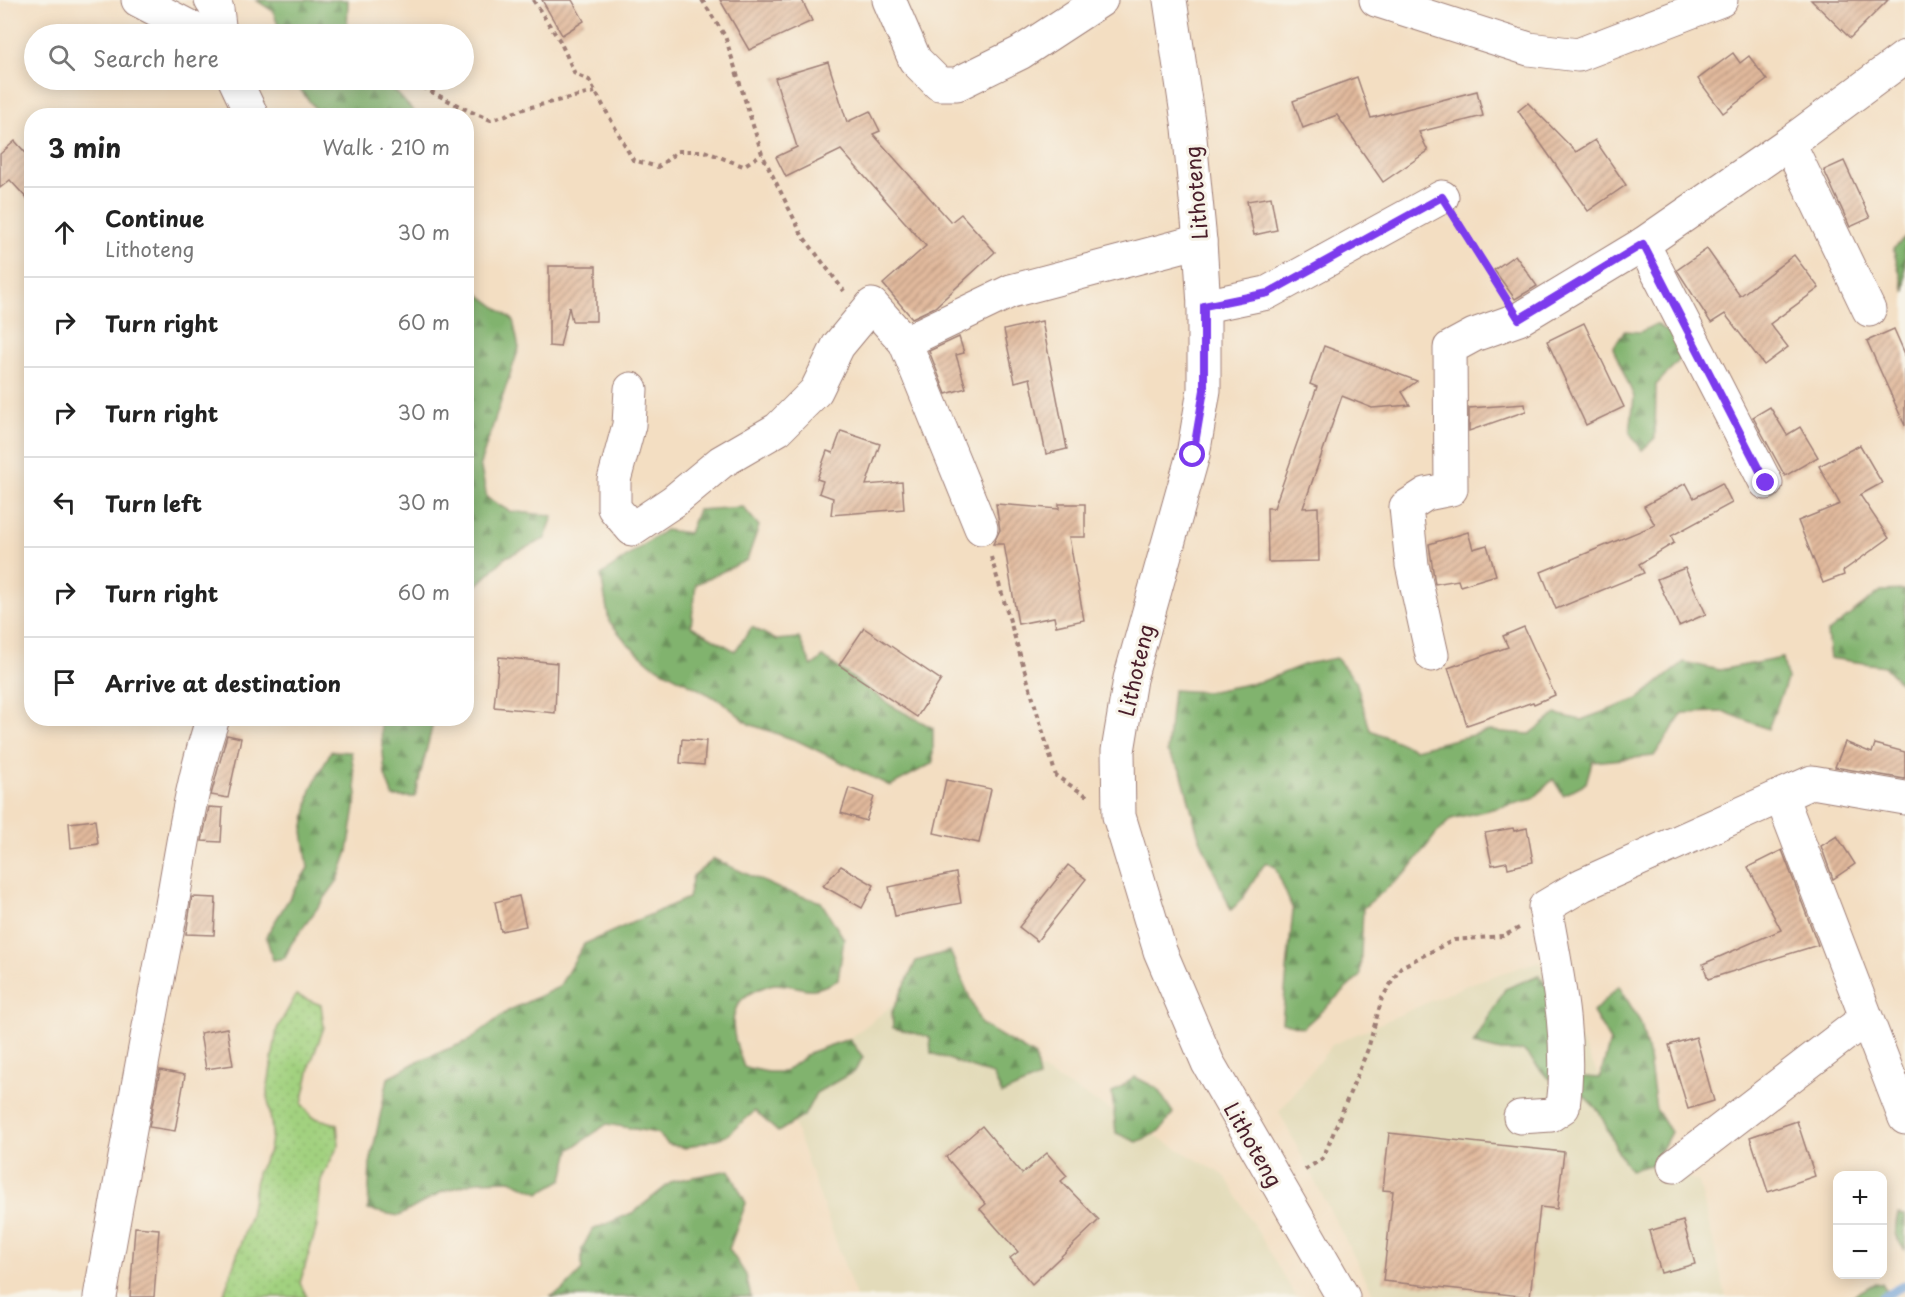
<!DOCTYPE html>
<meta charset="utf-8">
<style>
body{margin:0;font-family:"Playpen Sans",sans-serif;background:#f2f2f2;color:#222}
.controls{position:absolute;right:18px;bottom:18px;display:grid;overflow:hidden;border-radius:12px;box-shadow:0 3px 15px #0003}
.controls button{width:54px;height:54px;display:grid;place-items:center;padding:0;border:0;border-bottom:2px solid #e0e0e0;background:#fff;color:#222;font:30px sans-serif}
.stop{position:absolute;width:18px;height:18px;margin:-14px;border:4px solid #7c3aed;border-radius:50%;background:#fff}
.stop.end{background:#7c3aed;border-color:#fff;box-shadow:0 2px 6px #0008}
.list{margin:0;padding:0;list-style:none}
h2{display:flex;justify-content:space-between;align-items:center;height:78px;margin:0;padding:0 24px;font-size:26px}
h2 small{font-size:20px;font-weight:400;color:#767676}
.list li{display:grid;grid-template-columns:39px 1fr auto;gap:18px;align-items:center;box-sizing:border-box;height:90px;padding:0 24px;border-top:2px solid #e0e0e0}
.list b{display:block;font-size:22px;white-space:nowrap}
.list p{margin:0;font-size:20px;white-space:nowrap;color:#767676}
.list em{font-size:20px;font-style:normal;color:#767676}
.icon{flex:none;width:33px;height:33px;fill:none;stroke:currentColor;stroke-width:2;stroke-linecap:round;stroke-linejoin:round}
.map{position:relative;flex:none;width:1905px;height:1297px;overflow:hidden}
.search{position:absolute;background:#fff;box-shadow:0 3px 15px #0003;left:24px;top:24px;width:450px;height:66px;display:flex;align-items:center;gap:15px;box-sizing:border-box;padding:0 21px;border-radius:33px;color:#767676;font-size:22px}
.panel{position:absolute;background:#fff;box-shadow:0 3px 15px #0003;left:24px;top:108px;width:450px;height:618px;border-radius:24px}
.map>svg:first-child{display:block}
.built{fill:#e3dbba}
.grass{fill:url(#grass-dots);stroke:#767855;stroke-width:1.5}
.forest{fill:url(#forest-firs);stroke:#66694c;stroke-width:1.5}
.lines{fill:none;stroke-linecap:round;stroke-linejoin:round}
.stream{stroke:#6a9dd5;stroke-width:9}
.building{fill:url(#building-hatch)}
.minor-casing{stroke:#9e7e76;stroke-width:35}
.major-casing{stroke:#9e7e76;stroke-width:35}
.path{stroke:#9e7e76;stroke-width:4;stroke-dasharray:4.5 4.5;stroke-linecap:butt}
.minor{stroke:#fff;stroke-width:33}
.major{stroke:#fff;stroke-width:33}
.route{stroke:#7c3aed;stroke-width:8}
.labels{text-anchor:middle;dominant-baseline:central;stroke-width:6;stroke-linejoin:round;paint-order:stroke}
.street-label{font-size:21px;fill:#4a1f2b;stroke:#f7f3e8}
</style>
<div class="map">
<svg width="1905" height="1297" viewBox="0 0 1905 1297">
<defs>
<pattern id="grass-dots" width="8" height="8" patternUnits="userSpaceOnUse" patternTransform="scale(1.5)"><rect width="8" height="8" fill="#a2d17f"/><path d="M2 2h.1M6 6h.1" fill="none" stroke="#8db36e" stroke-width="1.8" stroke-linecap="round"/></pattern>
<pattern id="forest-firs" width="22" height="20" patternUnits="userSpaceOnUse" patternTransform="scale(1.5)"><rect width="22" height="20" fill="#81b36e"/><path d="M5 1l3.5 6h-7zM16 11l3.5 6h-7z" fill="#6c915b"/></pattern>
<pattern id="building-hatch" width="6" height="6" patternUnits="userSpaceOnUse" patternTransform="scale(1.5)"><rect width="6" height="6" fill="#e1b99c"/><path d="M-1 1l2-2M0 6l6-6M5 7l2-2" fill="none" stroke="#b8967f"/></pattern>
</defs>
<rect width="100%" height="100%" fill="#f7f3e8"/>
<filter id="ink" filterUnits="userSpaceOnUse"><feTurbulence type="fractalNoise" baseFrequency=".0167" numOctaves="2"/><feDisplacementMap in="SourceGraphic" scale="12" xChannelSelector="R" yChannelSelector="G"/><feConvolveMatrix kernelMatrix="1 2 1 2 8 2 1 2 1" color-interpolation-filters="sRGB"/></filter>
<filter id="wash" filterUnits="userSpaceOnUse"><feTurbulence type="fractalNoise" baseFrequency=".008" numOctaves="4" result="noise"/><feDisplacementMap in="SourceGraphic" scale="24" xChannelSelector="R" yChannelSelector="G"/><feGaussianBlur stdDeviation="1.35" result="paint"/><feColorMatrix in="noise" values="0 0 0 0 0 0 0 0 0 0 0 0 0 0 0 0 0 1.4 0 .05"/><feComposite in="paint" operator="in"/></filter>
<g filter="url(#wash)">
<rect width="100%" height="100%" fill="#f3dec2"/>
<g class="built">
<path d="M1539,961L1600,1078L1654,1164L1699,1182L1726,1297H1375L1279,1112L1332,1045L1469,984Z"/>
<path d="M908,993L1225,1176L1296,1297H856L782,1091Z"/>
</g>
<path class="grass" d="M296,995L321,1005L324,1027L311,1063L302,1104L312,1117L337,1124L339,1144L321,1180L317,1226L300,1283L307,1297H223L250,1215L257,1173L269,1151L272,1130L267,1092L277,1029Z"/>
<g class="forest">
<path d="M256,0H348L347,34H281L273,11Z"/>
<path d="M293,80H375L397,93L417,115H320Z"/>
<path d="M1905,238V292L1893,249Z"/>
<path d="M467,285L513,320L519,348L480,464L487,498L509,511L553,516L545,539L506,557L467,595Z"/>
<path d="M1656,324L1674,335L1685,354L1656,385L1655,438L1642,450L1630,433L1634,397L1613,348L1624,331L1640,332Z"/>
<path d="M743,507L759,526L747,560L696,584L691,626L735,651L752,627L776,640L799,638L812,666L823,657L892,706L933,728V763L890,786L798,741L749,724L721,701L651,664L627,643L609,621L601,575L665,530L689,533L698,510Z"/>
<path d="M1905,590V688L1884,666L1830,658L1827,633L1881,591Z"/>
<path d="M1336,658L1356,681L1370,730L1415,749L1489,731L1530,734L1556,714L1581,720L1638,699L1684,662L1719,670L1783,658L1787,680L1768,729L1725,712L1683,713L1654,756L1592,762L1586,783L1563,795L1553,779L1533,799L1451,819L1436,834L1407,872L1363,908L1360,976L1303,1028L1282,1022L1293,910L1275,867L1266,862C1253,879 1247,897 1231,910L1198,834L1181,771L1167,752L1173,690L1207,692L1263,681L1306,664Z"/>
<path d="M380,719H434L415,797H393L385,775Z"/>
<path d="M331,751L351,752L357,794L348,851L338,880L291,944L285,958L273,960L266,936L308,868L303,831L311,789Z"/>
<path d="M714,859L782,890L821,902L844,939L838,980C804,997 809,986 777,984C771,983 765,987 759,989C721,1003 733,1037 744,1067L768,1072H784L811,1052L849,1039L863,1057L855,1071L816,1093L804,1116L778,1132L755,1111L726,1136L685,1148L668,1144L657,1133L607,1124L570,1150L563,1179L539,1193L510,1180L478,1181L442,1192L399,1216L368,1210L370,1164L388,1078L418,1061L468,1041L508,1011L559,987L584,944L688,898L693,876Z"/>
<path d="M950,951L981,1024L1035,1056L1039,1078L1002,1094L993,1075L931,1053L930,1037L893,1028L892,1012L916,961Z"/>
<path d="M1539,975L1554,997L1562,1059L1583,1077L1600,1078L1610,1041L1593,1012L1619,986L1641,1023L1649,1058L1656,1109L1671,1132L1654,1164L1630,1170L1619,1154L1599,1111L1583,1095L1547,1077L1524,1051H1501L1473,1044L1505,989Z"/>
<path d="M1135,1077L1157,1088L1173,1113L1160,1131L1137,1142L1116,1133L1112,1093Z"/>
<path d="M729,1170L746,1203L729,1249L746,1275L751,1297H550L563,1290L582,1270V1249L592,1230L634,1212L673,1181Z"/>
<path d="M1898,1214L1905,1215V1250C1894,1237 1894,1230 1898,1214Z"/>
<path d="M1875,1283L1882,1284L1888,1294L1886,1297H1851Z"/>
</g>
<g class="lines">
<path class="stream" d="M1883,1297L1905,1285"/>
</g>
<g id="blocks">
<g class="building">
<path d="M542,0H572L584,21L562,35Z"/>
<path d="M720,0H802L812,21L749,50Z"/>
<path d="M1811,0H1888L1850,38Z"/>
<path d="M1733,53L1740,63L1749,56L1767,80L1723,113L1698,79Z"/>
<path d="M828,62L847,122L870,111L880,131L873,134L951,222L961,214L995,252L935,307L912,318L883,284L926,246L841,150L786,177L776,157L797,147L775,78Z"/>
<path d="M1357,77L1371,118L1477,91L1483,116L1419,132L1428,151L1383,182L1337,115L1303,128L1293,101Z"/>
<path d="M1528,103L1576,152L1595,140L1626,185L1588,211L1518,111Z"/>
<path d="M15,141L32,160V204L10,180L0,188V154Z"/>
<path d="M1844,161L1870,218L1850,227L1824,170Z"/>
<path d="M1271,197L1277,230L1254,235L1247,201Z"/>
<path d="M1707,249L1740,296L1794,255L1819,288L1770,324L1788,347L1764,365L1725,314L1711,323L1677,270Z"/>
<path d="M1515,255L1537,286L1515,299L1494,270Z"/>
<path d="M549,266H596V321H572L569,307L560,347L549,346Z"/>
<path d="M1042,321L1067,449L1046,454L1030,378L1015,382L1004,330Z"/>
<path d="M1584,323L1624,407L1586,425L1547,341Z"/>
<path d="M1894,329L1905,354V426L1867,341Z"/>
<path d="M959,337L964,353L956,355L966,388L946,394L929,351Z"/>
<path d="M1324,346L1417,381L1402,392L1410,405L1372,408L1342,396L1303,508L1318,507L1319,561L1268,562L1267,508H1274L1317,387L1310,384Z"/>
<path d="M1525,404L1526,411L1469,431V408Z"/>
<path d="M1770,407L1787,435L1800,427L1818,457L1785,476L1753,417Z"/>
<path d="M841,431L880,444L866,485L902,482L904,509L831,515L833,498L819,493L823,481L817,479L827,451L833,453Z"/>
<path d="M1860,445L1882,483L1860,495L1889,538L1843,571L1844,575L1823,583L1798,521L1840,504L1819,466Z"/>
<path d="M1686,483L1694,498L1722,483L1732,503L1671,536L1674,543L1639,564L1644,573L1556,609L1541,572L1655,525L1644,506Z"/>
<path d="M996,504L1059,509V504H1085V537H1069L1084,620L1056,626L1054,617L1018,624L1004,544H993L1000,530Z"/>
<path d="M1468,532L1473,549L1487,545L1496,575L1460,586L1458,580L1435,584L1429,544Z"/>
<path d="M1685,568L1706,614L1679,626L1657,579Z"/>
<path d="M1524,627L1555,695L1534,704L1533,702L1467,725L1448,668L1508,647L1503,636Z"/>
<path d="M864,628L941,680L917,717L839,665Z"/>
<path d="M499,657L557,663L555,713L494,707Z"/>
<path d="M227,735L241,738L228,798L211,795Z"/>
<path d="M682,739L706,741L704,765L680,763Z"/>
<path d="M1845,742L1872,753L1875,744L1905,752V779L1835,767Z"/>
<path d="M946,780L991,789L979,843L934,833Z"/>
<path d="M849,788L874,797L866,821L841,813Z"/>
<path d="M209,807L223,808L221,842L202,841Z"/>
<path d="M95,820L98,844L71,848L69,823Z"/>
<path d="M1513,828L1514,831L1527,828L1533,862L1508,868L1507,862L1492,865L1485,833Z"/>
<path d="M1837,836L1855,864L1833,879L1821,846Z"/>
<path d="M1782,850L1818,945L1708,979L1703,964L1781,930L1748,867Z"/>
<path d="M1068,865L1086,879L1037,941L1019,927Z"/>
<path d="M841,866L874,885L862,908L823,886Z"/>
<path d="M956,873L961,903L895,916L889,887Z"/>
<path d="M519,896L526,926L501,931L495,902Z"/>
<path d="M192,897L216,898L214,935L186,934Z"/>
<path d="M227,1028L233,1065L206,1069L200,1033Z"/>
<path d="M1696,1037L1714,1101L1688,1109L1669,1045Z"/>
<path d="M160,1070L185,1075L175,1131L149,1127Z"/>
<path d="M1797,1121L1815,1176L1768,1192L1750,1137Z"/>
<path d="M982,1126L1022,1174L1047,1153L1067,1176L1061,1181L1099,1220L1032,1284L1010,1258L1018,1252L980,1209L986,1204L946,1157Z"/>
<path d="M1389,1133L1564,1152L1557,1209L1540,1207L1530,1297L1383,1281L1393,1191L1383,1190Z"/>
<path d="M1683,1221L1695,1264L1661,1273L1649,1231Z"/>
<path d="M135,1227L159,1229L154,1297H130Z"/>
</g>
</g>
</g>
<g filter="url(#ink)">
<use href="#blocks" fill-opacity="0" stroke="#9e7e76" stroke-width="1.5"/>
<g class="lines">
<defs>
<g id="minor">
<path d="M138,0L203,34"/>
<path d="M211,0L217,9L220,34"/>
<path d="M889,0L915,60L939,84H957L1020,53L1101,0"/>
<path d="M1376,0L1529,49L1578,55L1721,0"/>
<path d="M235,80L252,116"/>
<path d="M1789,143L1869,310"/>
<path d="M1643,244L1766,483"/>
<path d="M1204,306L1267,293L1442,197"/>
<path d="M905,342L1011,291L1200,241"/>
<path d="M631,389L629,425L614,480V508L632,529L674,501L721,462L778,429L816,391L838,346L872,305L905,342L981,528"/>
<path d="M1432,655L1412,565L1406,507L1426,494L1451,489L1450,348L1474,335L1519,319L1643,244L1789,143L1905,57"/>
<path d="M1781,796L1905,1118"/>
<path d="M1520,1117L1551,1115L1563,1107C1572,1039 1557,974 1545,907L1582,885L1812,782L1905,798"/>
<path d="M1674,1166L1865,1019"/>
<path d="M100,1297C122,1173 144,1050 168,927C181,857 190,785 213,718"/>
</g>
<path id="major" d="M1170,0L1189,128L1200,241L1204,306V390L1193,455L1130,679L1118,751L1119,816L1160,951L1208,1063L1343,1297"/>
</defs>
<use href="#minor" class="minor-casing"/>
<use href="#major" class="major-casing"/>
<g class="path">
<path d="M533,0L560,41L575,74L589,80L633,160L658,167L678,151H704L743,166L762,154"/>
<path d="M702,0L725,36L762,154L802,235L844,291"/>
<path d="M406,80C435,92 461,109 491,120L527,108L595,92"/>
<path d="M273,86L319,80"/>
<path d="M1459,223L1503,293"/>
<path d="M991,557L1056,776L1087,796"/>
<path d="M1305,1170L1323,1158L1368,1049L1382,998L1401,967L1454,940L1503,936L1519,928"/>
</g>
<use href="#minor" class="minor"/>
<use href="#major" class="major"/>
</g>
</g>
<g class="lines" filter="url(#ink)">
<path class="route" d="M1193,455L1204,390V306L1268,293L1442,197L1519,319L1643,244L1766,483"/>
</g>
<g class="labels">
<g class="street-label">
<text transform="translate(1195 193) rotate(-95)">Lithoteng</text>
<text transform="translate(1135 670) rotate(-77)">Lithoteng</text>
<text transform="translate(1254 1144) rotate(60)">Lithoteng</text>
</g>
</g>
</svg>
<div class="controls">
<button>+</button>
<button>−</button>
</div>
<div class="stop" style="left:1193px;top:455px"></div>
<div class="stop end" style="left:1766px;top:483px"></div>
<div class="search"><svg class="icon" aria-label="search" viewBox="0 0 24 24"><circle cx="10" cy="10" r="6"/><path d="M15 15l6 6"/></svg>Search here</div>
<section class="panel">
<h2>3 min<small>Walk · 210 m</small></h2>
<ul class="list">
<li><svg class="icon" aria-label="ahead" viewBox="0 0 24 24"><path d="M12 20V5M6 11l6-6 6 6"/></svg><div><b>Continue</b><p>Lithoteng</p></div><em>30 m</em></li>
<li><svg class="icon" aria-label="right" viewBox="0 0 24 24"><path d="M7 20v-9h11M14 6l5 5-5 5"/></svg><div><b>Turn right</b></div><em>60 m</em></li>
<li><svg class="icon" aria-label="right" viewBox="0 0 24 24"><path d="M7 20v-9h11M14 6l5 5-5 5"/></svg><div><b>Turn right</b></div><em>30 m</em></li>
<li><svg class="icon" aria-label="left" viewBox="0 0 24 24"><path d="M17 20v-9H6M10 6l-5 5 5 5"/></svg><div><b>Turn left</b></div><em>30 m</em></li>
<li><svg class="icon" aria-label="right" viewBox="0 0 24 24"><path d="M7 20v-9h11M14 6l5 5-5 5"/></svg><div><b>Turn right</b></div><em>60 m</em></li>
<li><svg class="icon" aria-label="arrive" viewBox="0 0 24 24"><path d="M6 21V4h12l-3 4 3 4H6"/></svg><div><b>Arrive at destination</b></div></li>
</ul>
</section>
</div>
